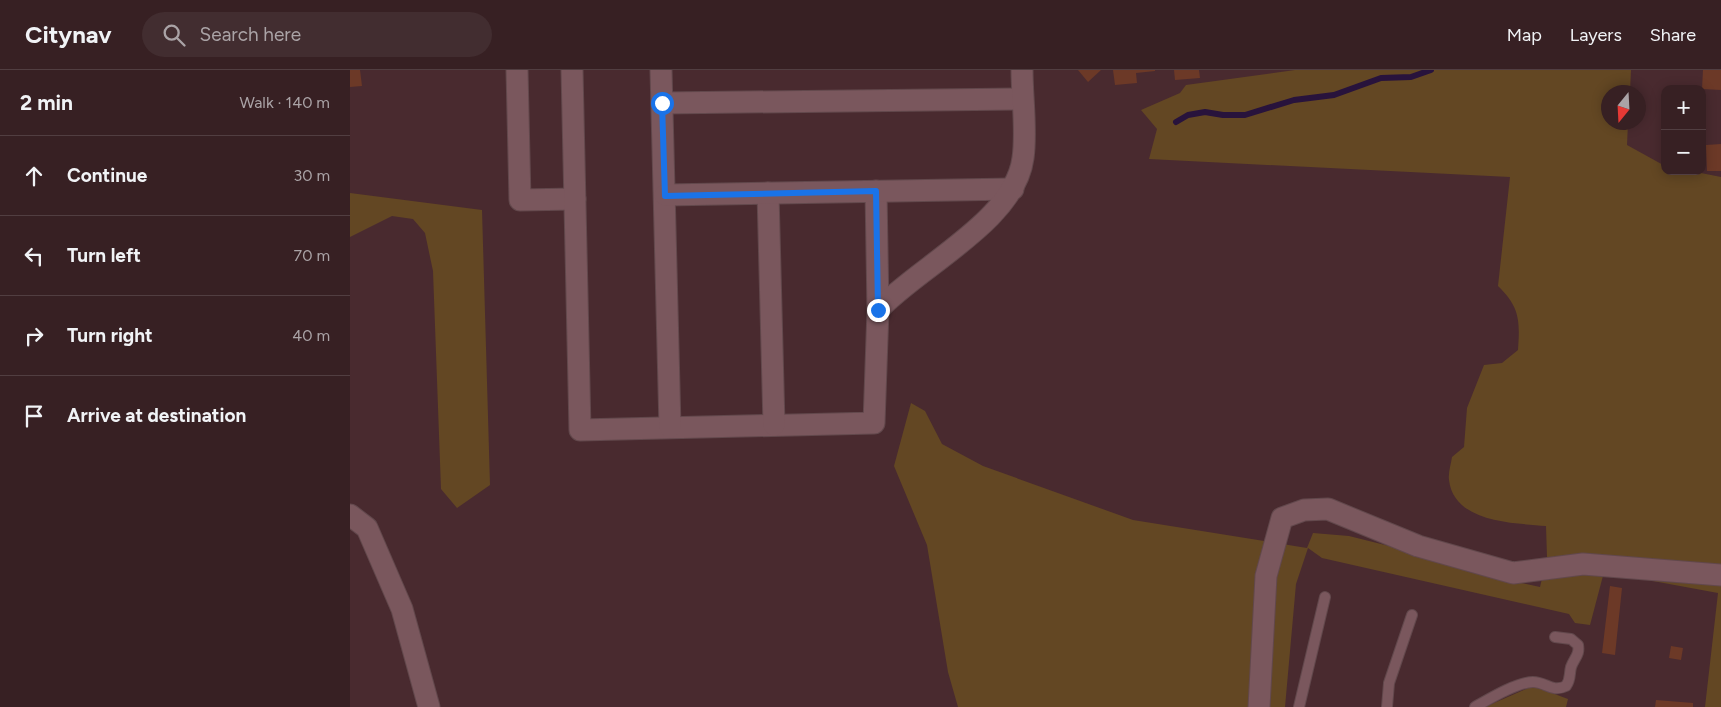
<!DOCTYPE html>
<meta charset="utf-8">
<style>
body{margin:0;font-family:Figtree,sans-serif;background:#422d30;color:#f1f3f6}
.controls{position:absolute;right:15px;top:15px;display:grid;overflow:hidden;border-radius:10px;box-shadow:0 2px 12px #0003}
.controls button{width:45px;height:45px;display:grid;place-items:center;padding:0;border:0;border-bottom:1px solid #513e41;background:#372023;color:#f1f3f6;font:25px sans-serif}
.compass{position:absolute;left:1251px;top:15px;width:45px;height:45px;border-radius:50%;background:#372023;box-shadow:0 2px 12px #0003;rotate:198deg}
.stop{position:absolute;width:15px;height:15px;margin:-11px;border:4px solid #1a73e8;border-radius:50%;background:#fff}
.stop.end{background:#1a73e8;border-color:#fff;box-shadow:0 1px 5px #0008}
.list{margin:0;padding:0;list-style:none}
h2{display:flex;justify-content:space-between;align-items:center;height:65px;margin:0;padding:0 20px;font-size:21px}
h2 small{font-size:16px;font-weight:400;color:#aaa3a6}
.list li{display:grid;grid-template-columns:32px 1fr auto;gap:15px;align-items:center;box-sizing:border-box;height:80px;padding:0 20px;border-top:1px solid #513e41}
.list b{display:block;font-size:19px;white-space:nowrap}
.list em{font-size:16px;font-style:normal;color:#aaa3a6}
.icon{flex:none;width:28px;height:28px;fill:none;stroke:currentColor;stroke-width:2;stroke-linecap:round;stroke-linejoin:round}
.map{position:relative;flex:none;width:1371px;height:637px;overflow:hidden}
header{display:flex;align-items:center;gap:30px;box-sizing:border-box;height:70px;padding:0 25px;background:#372023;border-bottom:1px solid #513e41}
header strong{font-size:24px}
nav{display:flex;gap:28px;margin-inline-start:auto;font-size:18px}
.search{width:350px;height:45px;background:#422d30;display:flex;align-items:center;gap:12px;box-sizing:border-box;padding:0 18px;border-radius:28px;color:#aaa3a6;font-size:19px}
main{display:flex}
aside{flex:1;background:#372023}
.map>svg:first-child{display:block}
.green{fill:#634723}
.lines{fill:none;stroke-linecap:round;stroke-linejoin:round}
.stream{stroke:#28133c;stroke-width:6}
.building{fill:#6c3927}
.service-casing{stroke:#62484c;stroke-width:12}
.minor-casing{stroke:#62484c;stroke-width:23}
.service{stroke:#7a575d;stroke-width:10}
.minor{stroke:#7a575d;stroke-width:21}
.route{stroke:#1a73e8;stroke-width:6}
</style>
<header>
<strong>Citynav</strong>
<div class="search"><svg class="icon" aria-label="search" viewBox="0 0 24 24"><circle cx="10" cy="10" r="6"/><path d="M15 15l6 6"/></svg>Search here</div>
<nav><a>Map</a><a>Layers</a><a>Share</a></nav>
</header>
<main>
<aside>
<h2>2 min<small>Walk · 140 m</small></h2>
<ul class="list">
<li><svg class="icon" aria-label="ahead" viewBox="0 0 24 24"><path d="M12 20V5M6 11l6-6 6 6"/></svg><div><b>Continue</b></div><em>30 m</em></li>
<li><svg class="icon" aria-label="left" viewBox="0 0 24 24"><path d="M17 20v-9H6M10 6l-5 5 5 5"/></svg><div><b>Turn left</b></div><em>70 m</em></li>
<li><svg class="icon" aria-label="right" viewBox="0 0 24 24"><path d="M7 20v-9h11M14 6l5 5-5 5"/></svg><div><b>Turn right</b></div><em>40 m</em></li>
<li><svg class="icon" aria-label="arrive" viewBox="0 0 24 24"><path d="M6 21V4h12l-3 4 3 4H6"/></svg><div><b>Arrive at destination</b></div></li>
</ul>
</aside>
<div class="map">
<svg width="1371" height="637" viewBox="0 0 1371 637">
<rect width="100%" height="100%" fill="#492a2f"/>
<g class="green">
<path d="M945,0H1281L1280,22H1258V52L1278,53L1277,75L1315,96V101H1341L1371,107V637H1355L1368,523L1254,502L1240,555L1225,553L1219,544L972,488L958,478L946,514L935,637H608L598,602L577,475L544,396L561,333L575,341L592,374L633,396L783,450L957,478L963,463L999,466L1067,483L1119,502L1190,517L1197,487L1196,456C1164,453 1104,453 1099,410C1098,403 1101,394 1102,387L1114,377L1117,338L1134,295L1152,293L1168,280C1170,251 1170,237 1148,216L1160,107L799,89L807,59L791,40L830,23L836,15Z"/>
<path d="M0,123L132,140L140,415L107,438L91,419L83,201L75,163L63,149L42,146L0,167Z"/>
<path d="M1183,616L1218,629L1216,637H1135Z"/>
</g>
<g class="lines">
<path class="stream" d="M826,52L838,45L855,42L873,45H895L944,30L984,25L1031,8L1061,7L1081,0"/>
</g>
<g class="building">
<path d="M0,0H10L12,16L0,17Z"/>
<path d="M728,0H751L738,12Z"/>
<path d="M763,0H805V1L786,3L787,13L765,15Z"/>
<path d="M824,0H849L850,8L825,10Z"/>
<path d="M1353,0H1371V20L1352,19Z"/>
<path d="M1371,74V101H1357L1356,75Z"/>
<path d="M1260,516L1272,518L1265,585L1252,583Z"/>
<path d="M1321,576L1333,578L1331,590L1319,588Z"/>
<path d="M1306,630L1343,633V637H1305Z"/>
</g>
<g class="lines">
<defs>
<g id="service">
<path d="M949,637L975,527"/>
<path d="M1037,637L1039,613L1062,545"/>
<path d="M1125,637C1139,629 1167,612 1183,612C1196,612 1202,623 1216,616C1221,609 1219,605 1221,597C1224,588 1230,585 1228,575L1221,569L1205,567"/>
</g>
<g id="minor">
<path d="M167,0L170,130L225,129"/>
<path d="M222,0L230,360L524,353L528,240L526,121"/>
<path d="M311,0L320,357"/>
<path d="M312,33L672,29"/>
<path d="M418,123L424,355"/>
<path d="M315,125L663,119"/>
<path d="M528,240C569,196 665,151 673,88C677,61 672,28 672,0"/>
<path d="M0,445L17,458L52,539L79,637"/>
<path d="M909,637L916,506L932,448L954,440L978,439L1068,476L1163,503L1233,494L1371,505"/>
</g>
</defs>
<use href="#service" class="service-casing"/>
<use href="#minor" class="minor-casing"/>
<use href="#service" class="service"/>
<use href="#minor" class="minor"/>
</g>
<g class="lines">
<path class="route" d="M312,33L315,126L526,121L528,240"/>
</g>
</svg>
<div class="controls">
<button>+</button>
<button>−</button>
</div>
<svg class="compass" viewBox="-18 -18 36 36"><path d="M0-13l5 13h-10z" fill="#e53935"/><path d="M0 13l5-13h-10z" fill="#aaa3a6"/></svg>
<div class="stop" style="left:312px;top:33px"></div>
<div class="stop end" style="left:528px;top:240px"></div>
</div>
</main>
